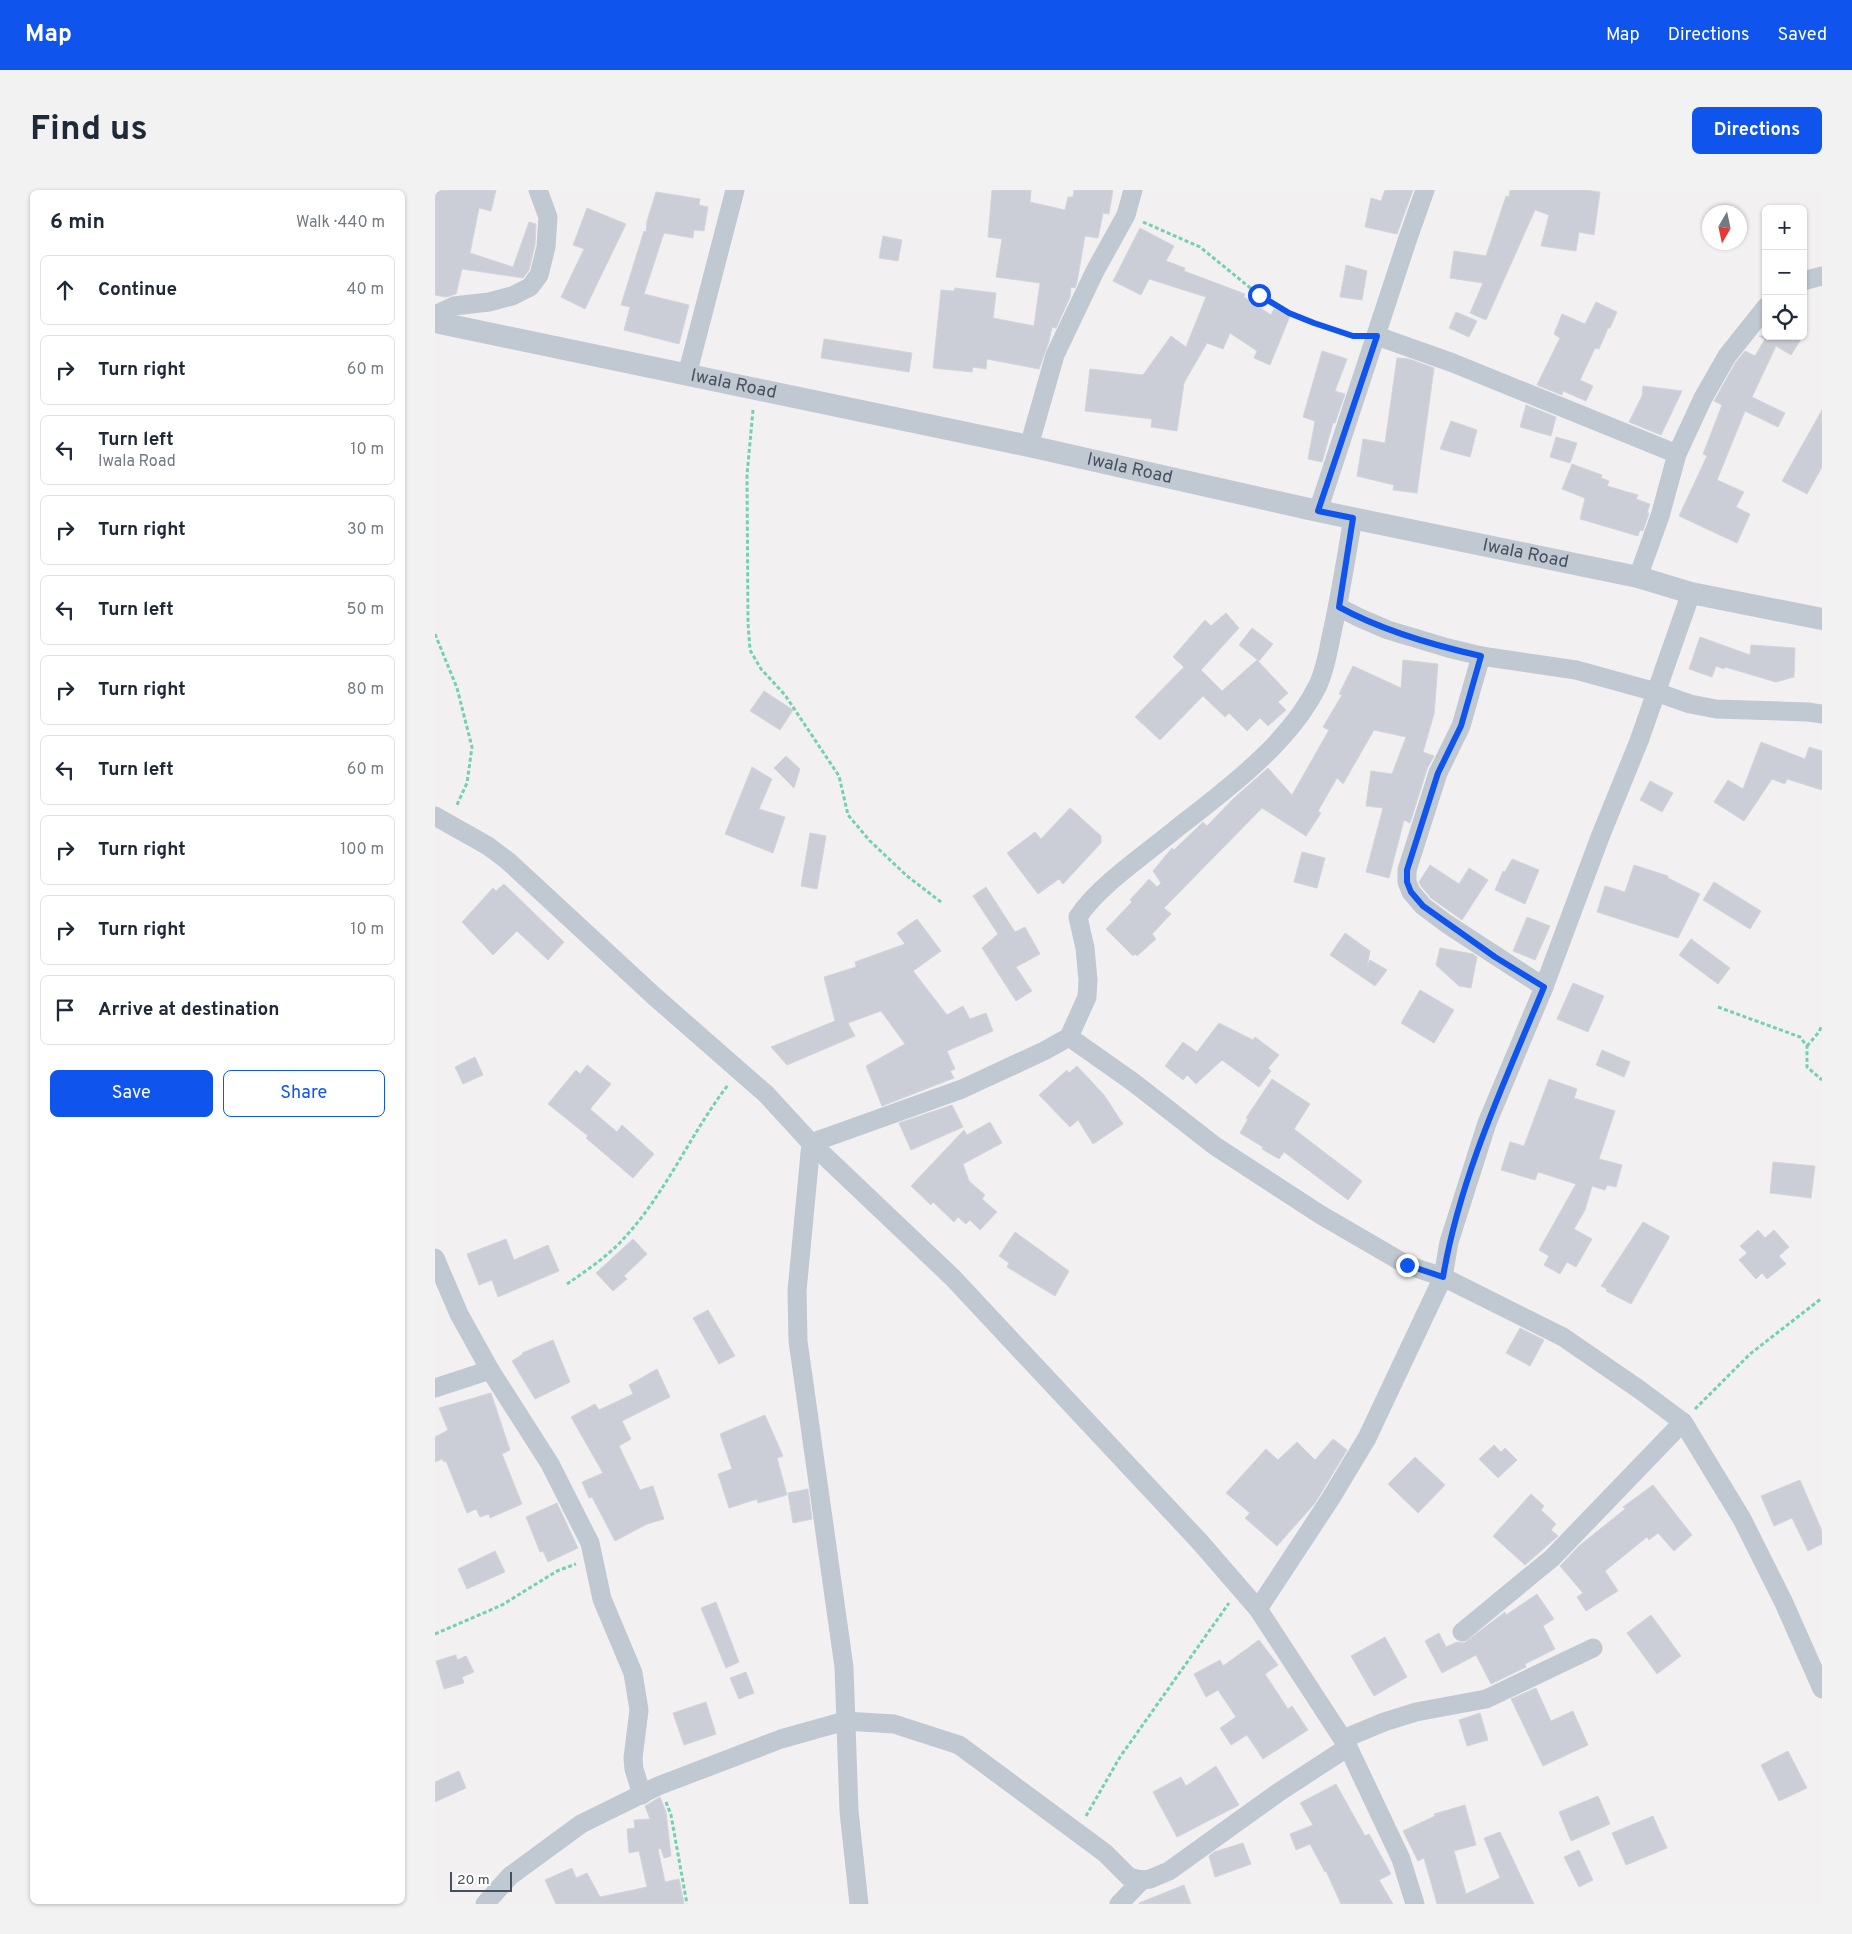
<!DOCTYPE html>
<meta charset="utf-8">
<style>
body{margin:0;font-family:Overpass,sans-serif;background:#f2f2f3;color:#1f2937}
.controls{position:absolute;right:15px;top:15px;display:grid;overflow:hidden;border-radius:8px;box-shadow:0 1px 4px #0004}
.controls button{width:45px;height:45px;display:grid;place-items:center;padding:0;border:0;border-bottom:1px solid #e0e1e3;background:#fff;color:#1f2937;font:25px sans-serif}
.compass{position:absolute;left:1267px;top:15px;width:45px;height:45px;border-radius:50%;background:#fff;box-shadow:0 1px 4px #0004;rotate:189deg}
.scale{position:absolute;left:15px;bottom:12px;width:62px;box-sizing:border-box;padding-left:5px;border:2px solid #47505e;border-top:0;font-size:14px;line-height:18px;white-space:nowrap;color:#47505e;-webkit-text-stroke:4px #fff;paint-order:stroke}
.stop{position:absolute;width:15px;height:15px;margin:-11px;border:4px solid #0f54ed;border-radius:50%;background:#fff}
.stop.end{background:#0f54ed;border-color:#fff;box-shadow:0 1px 5px #0008}
.list{margin:0;padding:0;list-style:none}
h2{display:flex;justify-content:space-between;align-items:center;height:65px;margin:0;padding:0 20px;font-size:21px}
h2 small{font-size:16px;font-weight:400;color:#747a83}
.list li{display:grid;grid-template-columns:32px 1fr auto;gap:15px;align-items:center;box-sizing:border-box;height:70px;margin:0 10px 10px;padding:0 10px;border:1px solid #e0e1e3;border-radius:8px}
.list b{display:block;font-size:19px;white-space:nowrap}
.list p{margin:0;font-size:16px;white-space:nowrap;color:#747a83}
.list em{font-size:16px;font-style:normal;color:#747a83}
.actions{display:flex;gap:10px;padding:15px 20px}
.actions a{flex:1;padding:11px 0;border:1px solid #0f54ed;border-radius:8px;text-align:center;font-size:18px;color:#0f54ed}
.actions .main{background:#0f54ed;color:#fff}
.icon{flex:none;width:28px;height:28px;fill:none;stroke:currentColor;stroke-width:2;stroke-linecap:round;stroke-linejoin:round}
.map{position:relative;flex:none;width:1387px;height:1714px;overflow:hidden;border-radius:8px}
header{display:flex;align-items:center;gap:30px;box-sizing:border-box;height:70px;padding:0 25px;background:#0f54ed;color:#fff}
header strong{font-size:24px}
nav{display:flex;gap:28px;margin-inline-start:auto;font-size:18px}
.intro{display:flex;align-items:center;justify-content:space-between;box-sizing:border-box;height:120px;padding:0 30px}
h1{margin:0;font-size:35px}
.button{padding:12px 22px;border-radius:8px;background:#0f54ed;color:#fff;font-size:18px;font-weight:700}
main{display:flex;gap:30px;padding:0 30px}
aside{flex:1;background:#fff;border-radius:8px;box-shadow:0 1px 4px #0004}
.map>svg:first-child{display:block}
.building{fill:#cbced6;stroke:#d3d5dc}
.lines{fill:none;stroke-linecap:round;stroke-linejoin:round}
.path{stroke:#72d2af;stroke-width:3;stroke-dasharray:4 2.5;stroke-linecap:butt}
.minor{stroke:#c0c8d2;stroke-width:19}
.tertiary{stroke:#c0c8d2;stroke-width:22}
.route{stroke:#0f54ed;stroke-width:6}
.labels{text-anchor:middle;dominant-baseline:central;stroke-width:4;stroke-linejoin:round;paint-order:stroke}
.street-label{font-size:18px;fill:#47505e;stroke:#fff}
</style>
<header>
<strong>Map</strong>
<nav><a>Map</a><a>Directions</a><a>Saved</a></nav>
</header>
<div class="intro"><h1>Find us</h1><a class="button">Directions</a></div>
<main>
<aside>
<h2>6 min<small>Walk · 440 m</small></h2>
<ul class="list">
<li><svg class="icon" aria-label="ahead" viewBox="0 0 24 24"><path d="M12 20V5M6 11l6-6 6 6"/></svg><div><b>Continue</b></div><em>40 m</em></li>
<li><svg class="icon" aria-label="right" viewBox="0 0 24 24"><path d="M7 20v-9h11M14 6l5 5-5 5"/></svg><div><b>Turn right</b></div><em>60 m</em></li>
<li><svg class="icon" aria-label="left" viewBox="0 0 24 24"><path d="M17 20v-9H6M10 6l-5 5 5 5"/></svg><div><b>Turn left</b><p>Iwala Road</p></div><em>10 m</em></li>
<li><svg class="icon" aria-label="right" viewBox="0 0 24 24"><path d="M7 20v-9h11M14 6l5 5-5 5"/></svg><div><b>Turn right</b></div><em>30 m</em></li>
<li><svg class="icon" aria-label="left" viewBox="0 0 24 24"><path d="M17 20v-9H6M10 6l-5 5 5 5"/></svg><div><b>Turn left</b></div><em>50 m</em></li>
<li><svg class="icon" aria-label="right" viewBox="0 0 24 24"><path d="M7 20v-9h11M14 6l5 5-5 5"/></svg><div><b>Turn right</b></div><em>80 m</em></li>
<li><svg class="icon" aria-label="left" viewBox="0 0 24 24"><path d="M17 20v-9H6M10 6l-5 5 5 5"/></svg><div><b>Turn left</b></div><em>60 m</em></li>
<li><svg class="icon" aria-label="right" viewBox="0 0 24 24"><path d="M7 20v-9h11M14 6l5 5-5 5"/></svg><div><b>Turn right</b></div><em>100 m</em></li>
<li><svg class="icon" aria-label="right" viewBox="0 0 24 24"><path d="M7 20v-9h11M14 6l5 5-5 5"/></svg><div><b>Turn right</b></div><em>10 m</em></li>
<li><svg class="icon" aria-label="arrive" viewBox="0 0 24 24"><path d="M6 21V4h12l-3 4 3 4H6"/></svg><div><b>Arrive at destination</b></div></li>
</ul>
<div class="actions"><a class="main">Save</a><a>Share</a></div>
</aside>
<div class="map">
<svg width="1387" height="1714" viewBox="0 0 1387 1714">
<rect width="100%" height="100%" fill="#f2f0f0"/>
<g class="building">
<path d="M0,0H61L56,21L44,18L35,63L78,77L94,32L101,34L100,55L94,80L88,88L27,79L21,104L11,107L0,105Z"/>
<path d="M557,0H596L595,12L630,20L633,7H638L639,0H678L674,24L668,23L663,48L650,46L642,92L640,98L636,97L635,107L621,138L617,137L614,151L604,179L552,169L551,179L538,177L537,182L498,178L506,100L519,101L520,98L561,103L558,128L599,136L605,93L561,87L567,49L553,47Z"/>
<path d="M950,0H978L962,44L930,37L936,8L946,11Z"/>
<path d="M1075,0H1150L1165,2L1159,45L1144,42L1141,61L1106,56L1114,25L1100,20L1051,130L1035,123L1048,93L1015,88L1019,61L1051,66L1071,6L1074,7Z"/>
<path d="M221,2L265,9L264,15L273,17L269,41L259,40L258,48L229,43L209,104L254,115L244,154L189,140L195,117L186,115L209,41L211,42L212,31Z"/>
<path d="M152,18L191,34L150,119L126,107L149,59L138,55Z"/>
<path d="M705,38L739,56L731,71L750,78L749,81L810,104L809,107L836,125L839,119L855,126L835,175L819,168L822,161L795,143L788,159L772,153L749,193L742,241L716,237L717,229L650,221L655,179L708,185L736,146L751,157L771,107L714,89L706,105L678,91Z"/>
<path d="M448,46L467,50L463,71L444,68Z"/>
<path d="M911,75L932,81L927,110L905,107Z"/>
<path d="M1161,112L1182,122L1175,138H1173L1164,159L1160,158L1145,190L1158,196L1151,211L1128,201L1127,205L1102,195L1125,148L1119,144L1127,124L1150,134Z"/>
<path d="M1021,122L1042,131L1034,147L1014,138Z"/>
<path d="M1324,146H1368L1356,165L1341,156L1317,207L1350,223L1343,237L1310,221L1282,290L1309,302L1301,317L1315,324L1302,353L1244,326L1272,266L1268,264L1287,215L1279,211L1301,172L1310,161L1320,166L1330,149Z"/>
<path d="M389,149L477,163L474,182L386,168Z"/>
<path d="M887,161L912,169L900,201L910,204L900,233H898L887,272L873,269L880,231L868,227Z"/>
<path d="M962,168L974,169L999,178L982,303L958,300L959,295L922,286L928,249L950,253Z"/>
<path d="M1208,196L1247,201L1226,245L1194,232L1207,206Z"/>
<path d="M1091,215L1121,227L1116,246L1085,237Z"/>
<path d="M1387,220V277L1372,304L1347,291Z"/>
<path d="M1016,231L1042,240L1035,267L1005,259Z"/>
<path d="M1121,247L1142,253L1135,273L1115,267Z"/>
<path d="M1137,274L1167,285L1166,288L1174,291L1172,296L1203,305L1201,309L1215,314L1212,323H1214L1208,341L1205,340L1203,346L1145,329L1150,308L1127,299Z"/>
<path d="M791,423L804,438L766,480L787,501L822,470L853,503L843,512L851,520L833,536L825,528L812,541L794,523L790,527L768,506L725,550L700,527L749,477L738,467L770,430L776,436Z"/>
<path d="M817,438L838,454L824,471L804,455Z"/>
<path d="M1265,447L1315,465L1316,455L1360,458L1359,487L1341,492L1290,477L1289,479L1281,476L1277,487L1254,479Z"/>
<path d="M968,470L1003,474L999,524L988,562L999,566L992,579L975,633L969,630L954,688L931,682L948,618L931,616L936,581L957,584L971,547L939,540L908,594L902,588L883,621L886,623L871,646L827,618L729,718L736,724L717,744L721,749L702,766L700,764L698,766L671,739L697,712L695,710L714,689L722,697L726,693L718,681L737,658L739,660L768,632L772,636L798,609L833,578L857,605L894,540L888,537L907,505L904,504L918,476L966,498Z"/>
<path d="M329,501L358,520L345,540L315,521Z"/>
<path d="M1326,552L1370,569L1374,557L1387,561V600L1352,589L1350,594L1337,589L1309,631L1279,612L1293,590L1308,599Z"/>
<path d="M351,566L365,579L359,598L339,578Z"/>
<path d="M317,577L337,589L324,619L350,627L338,663L290,644Z"/>
<path d="M1215,591L1238,603L1227,622L1205,610Z"/>
<path d="M635,618L666,646V653L628,694L624,689L603,704L572,663L600,642L606,649Z"/>
<path d="M375,643L391,646L382,699L366,696Z"/>
<path d="M867,662L890,668L882,698L859,692Z"/>
<path d="M1077,669L1104,680L1090,714L1060,700L1068,681L1070,682Z"/>
<path d="M995,675L1024,694L1034,678L1053,690L1027,730L996,708L986,696L984,692Z"/>
<path d="M1199,675L1233,686V688L1265,704L1243,748L1162,722L1170,696L1190,702Z"/>
<path d="M1279,692L1326,721L1315,739L1268,710Z"/>
<path d="M69,694L129,752L113,770L82,741L58,765L27,732L58,698L61,701Z"/>
<path d="M551,697L580,742L590,737L605,764L581,777L597,801L581,811L547,758L563,744L538,706Z"/>
<path d="M1092,727L1115,736L1100,770L1078,761Z"/>
<path d="M482,729L506,761L478,781L512,825L528,816L535,829L551,823L558,841L512,861L520,879L515,881L519,888L447,916L431,876L470,854L446,821L413,833L420,846L352,875L336,857L400,831L389,787L421,777L420,772L470,754L462,743Z"/>
<path d="M910,743L935,761L932,776L935,770L952,780L940,796L895,765Z"/>
<path d="M1256,749L1295,778L1283,794L1244,765Z"/>
<path d="M1005,758L1038,764L1042,767L1036,798L1024,796L1001,775Z"/>
<path d="M1138,793L1169,806L1153,842L1122,829Z"/>
<path d="M985,800L1019,820L999,853L966,833Z"/>
<path d="M784,833L818,850L820,847L844,865L833,878L836,881L824,897L787,870L761,894L752,885L748,890L730,876L748,852L762,862Z"/>
<path d="M1167,860L1195,872L1189,887L1161,875Z"/>
<path d="M40,867L48,885L28,894L20,877Z"/>
<path d="M152,875L176,894L155,919L182,942L187,935L219,964L198,988L151,948L153,946L113,914L141,880L145,884Z"/>
<path d="M642,876L669,905L688,934L658,954L643,930L635,937L604,905L632,880L634,883Z"/>
<path d="M837,889L875,914L859,939L927,991L913,1010L849,962L844,969L827,959L828,957L805,943L813,929L811,928Z"/>
<path d="M1114,889L1142,899L1139,908L1180,921L1164,969L1187,975L1181,997L1172,995L1170,1000L1157,996L1150,1020L1139,1039L1157,1049L1141,1077L1132,1072L1125,1084L1109,1075L1114,1066L1104,1060L1141,994L1103,982L1100,990L1066,980L1075,952L1089,956Z"/>
<path d="M517,915L528,937L476,960L464,933Z"/>
<path d="M555,932L567,953L528,974L534,991L550,1005L547,1009L562,1022L545,1040L535,1030L531,1034L523,1027L519,1032L498,1012L496,1015L476,996L529,940L532,945Z"/>
<path d="M1338,972L1380,976L1376,1008L1335,1003Z"/>
<path d="M1208,1032L1234,1046V1048L1196,1114L1171,1101L1172,1099L1166,1096Z"/>
<path d="M1323,1040L1330,1048L1339,1040L1354,1057L1344,1066L1351,1074L1332,1089L1327,1083L1321,1089L1304,1070L1312,1063L1305,1056Z"/>
<path d="M580,1042L634,1081L620,1106L572,1077L574,1073L564,1066Z"/>
<path d="M71,1049L79,1070L113,1055L124,1081L63,1107L57,1090L44,1095L32,1064Z"/>
<path d="M198,1049L212,1064L189,1086L192,1089L178,1101L161,1083Z"/>
<path d="M273,1120L300,1166L284,1174L258,1128Z"/>
<path d="M1085,1138L1109,1150L1095,1176L1071,1163Z"/>
<path d="M118,1150L135,1192L100,1209L77,1171L88,1164L87,1163Z"/>
<path d="M222,1179L235,1207L187,1231L196,1249L184,1256L205,1300L218,1296L229,1329L212,1334L180,1351L157,1307L154,1308L147,1292L168,1283L136,1227L160,1214L164,1220L198,1204L194,1195Z"/>
<path d="M56,1203L75,1260L67,1264L87,1314L55,1328L54,1324L45,1327L41,1319L32,1323L11,1271L9,1272L7,1269L0,1272V1247L13,1240L4,1218Z"/>
<path d="M330,1225L348,1266L342,1268L352,1305L323,1313L322,1309L294,1318L283,1284L297,1279L285,1244Z"/>
<path d="M898,1249L912,1260L880,1313L842,1356L810,1328L815,1323L791,1303L831,1259L843,1270L862,1252L880,1270Z"/>
<path d="M1059,1255L1066,1262L1070,1258L1082,1270L1063,1288L1044,1269Z"/>
<path d="M980,1267L1010,1295L983,1323L953,1294Z"/>
<path d="M1365,1290L1387,1341V1354L1373,1361L1357,1328L1339,1336L1326,1306Z"/>
<path d="M1218,1295L1257,1345L1239,1361L1223,1343L1214,1350L1212,1347L1170,1381L1183,1401L1151,1421L1142,1407L1148,1403L1125,1376L1144,1356L1190,1319L1188,1317Z"/>
<path d="M373,1299L377,1329L358,1333L353,1303Z"/>
<path d="M1096,1304L1109,1316L1106,1320L1121,1334L1116,1340L1123,1346L1090,1375L1058,1346Z"/>
<path d="M122,1313L143,1358L113,1372L108,1361L105,1362L91,1327Z"/>
<path d="M60,1361L70,1382L32,1399L23,1379Z"/>
<path d="M1102,1404L1119,1429L1108,1436L1120,1459L1090,1474L1091,1477L1056,1494L1041,1465L1007,1483L990,1451L1004,1443L1011,1457L1022,1452L1029,1453L1070,1422L1071,1425Z"/>
<path d="M281,1412L304,1472L291,1478L266,1418Z"/>
<path d="M1216,1425L1246,1466L1222,1484L1192,1443Z"/>
<path d="M950,1447L972,1487L939,1506L916,1466Z"/>
<path d="M824,1450L843,1475L830,1484L853,1519L857,1516L873,1540L828,1569L812,1545L796,1555L785,1538L801,1527L783,1500L771,1507L759,1484L785,1470L788,1476Z"/>
<path d="M21,1465L22,1470L31,1466L39,1482L27,1487L29,1493L9,1499L1,1471Z"/>
<path d="M311,1482L319,1503L304,1509L295,1488Z"/>
<path d="M1101,1498L1116,1531L1138,1521L1153,1555L1108,1576L1076,1509Z"/>
<path d="M271,1512L281,1544L249,1555L238,1523Z"/>
<path d="M1045,1523L1053,1550L1032,1556L1024,1530Z"/>
<path d="M1353,1561L1372,1598L1344,1611L1326,1575Z"/>
<path d="M781,1576L804,1615L742,1647L718,1602L746,1587L751,1596Z"/>
<path d="M24,1581L31,1598L0,1612V1592Z"/>
<path d="M901,1594L930,1646L934,1644L956,1684L944,1690L958,1714H906L891,1681L890,1682L875,1654L861,1660L855,1644L878,1635L865,1613Z"/>
<path d="M1163,1606L1175,1634L1136,1651L1124,1622Z"/>
<path d="M225,1607L231,1622L236,1666L229,1668L226,1659H223L230,1692L244,1689L249,1714H121L110,1690L137,1678L141,1688L152,1683L165,1707L212,1697L204,1661L194,1663L192,1639L200,1638L199,1630L215,1629L210,1616Z"/>
<path d="M1030,1615L1041,1655L1019,1661L1031,1704L1065,1688L1049,1648L1065,1642L1099,1714H1002L989,1668L983,1671L968,1641L1000,1626L999,1624Z"/>
<path d="M1218,1626L1232,1658L1191,1675L1177,1643Z"/>
<path d="M808,1653L816,1674L780,1687L774,1666L779,1662Z"/>
<path d="M1144,1660L1158,1690L1144,1697L1129,1667Z"/>
<path d="M749,1695L756,1714H704V1713Z"/>
</g>
<g class="lines">
<g class="path">
<path d="M708,32L765,57L824,105L854,123L920,146"/>
<path d="M318,220L312,285L313,433L315,460L326,479L350,505L404,586L413,625L435,651L472,686L506,712"/>
<path d="M0,444L22,498L37,557L32,593L21,617"/>
<path d="M1283,817L1365,847L1372,856V877L1387,890"/>
<path d="M1372,856L1384,842L1387,835"/>
<path d="M132,1094C152,1080 175,1065 191,1046C232,1001 256,943 293,895"/>
<path d="M1260,1219L1315,1164L1387,1108"/>
<path d="M0,1444L67,1415L122,1381L141,1374"/>
<path d="M231,1612L236,1625L252,1714"/>
<path d="M651,1626L685,1567L794,1413"/>
</g>
<g class="minor">
<path d="M1368,91L1387,86"/>
<path d="M0,125L19,116L54,112L77,106L95,97L104,85L111,57L113,27L103,0"/>
<path d="M942,146L1018,173L1242,264"/>
<path d="M252,185L300,0"/>
<path d="M594,256L620,165L660,81L691,25L698,0"/>
<path d="M883,321L973,48L990,0"/>
<path d="M1203,387L1225,326L1242,264L1268,208L1292,166L1331,117"/>
<path d="M903,417L925,428L953,440L1013,458L1046,466L1141,480L1221,502L1255,514L1281,519L1373,522L1387,524"/>
<path d="M1046,466L1026,536L1003,583L972,680V692L976,702L988,716L1012,734L1109,797"/>
<path d="M0,626L53,656L73,671L219,806L331,904L376,953L518,1088L765,1352L823,1419L913,1557L966,1669L980,1714"/>
<path d="M634,847L698,892L780,956L886,1025L972,1075L1008,1087L1128,1147L1205,1200L1248,1232L1307,1329L1349,1413L1387,1499"/>
<path d="M0,1068L24,1124L55,1180L115,1274L155,1353L167,1409L198,1483L204,1520L198,1568L199,1579L207,1605"/>
<path d="M0,1198L55,1180"/>
<path d="M823,1419L896,1308L932,1248L1008,1087L1014,1052L1052,933L1109,797L1165,647L1204,551L1256,403"/>
<path d="M1027,1442L1117,1368L1248,1232"/>
<path d="M908,1549L949,1532L981,1522L1051,1509L1158,1458"/>
<path d="M50,1714L75,1686L146,1634L223,1596L346,1549L410,1531L459,1534L524,1555L670,1663L694,1687L707,1690L715,1689L734,1681L844,1602L913,1557"/>
<path d="M424,1714L414,1621L409,1477L363,1151L362,1101L376,953L527,899L609,861L634,847L652,807L653,790L650,758L643,727C663,696 712,663 741,639C791,600 855,553 883,495C890,480 893,463 896,447C905,408 911,368 918,328"/>
<path d="M684,1714L707,1690"/>
</g>
<path class="tertiary" id="s1" d="M0,132L594,256L883,321L1203,387L1256,403L1387,429"/>
</g>
<g class="lines">
<path class="route" d="M824,105L854,123L879,133L918,146H942L883,321L918,328L904,417C948,441 997,455 1046,466L1026,536L1003,583L972,680V692L976,702L988,716L1060,767L1109,797C1070,891 1025,986 1008,1087L972,1075"/>
</g>
<g class="labels">
<g class="street-label">
<text stroke="none"><textPath href="#s1" startOffset="305">Iwala Road</textPath></text>
<text stroke="none"><textPath href="#s1" startOffset="710">Iwala Road</textPath></text>
<text stroke="none"><textPath href="#s1" startOffset="1115">Iwala Road</textPath></text>
</g>
</g>
</svg>
<div class="controls">
<button>+</button>
<button>−</button>
<button><svg class="icon" aria-label="locate" viewBox="0 0 24 24"><circle cx="12" cy="12" r="6"/><path d="M12 2v4M12 18v4M2 12h4M18 12h4"/></svg></button>
</div>
<svg class="compass" viewBox="-18 -18 36 36"><path d="M0-13l5 13h-10z" fill="#e53935"/><path d="M0 13l5-13h-10z" fill="#747a83"/></svg>
<div class="scale">20 m</div>
<div class="stop" style="left:824px;top:105px"></div>
<div class="stop end" style="left:972px;top:1075px"></div>
</div>
</main>
